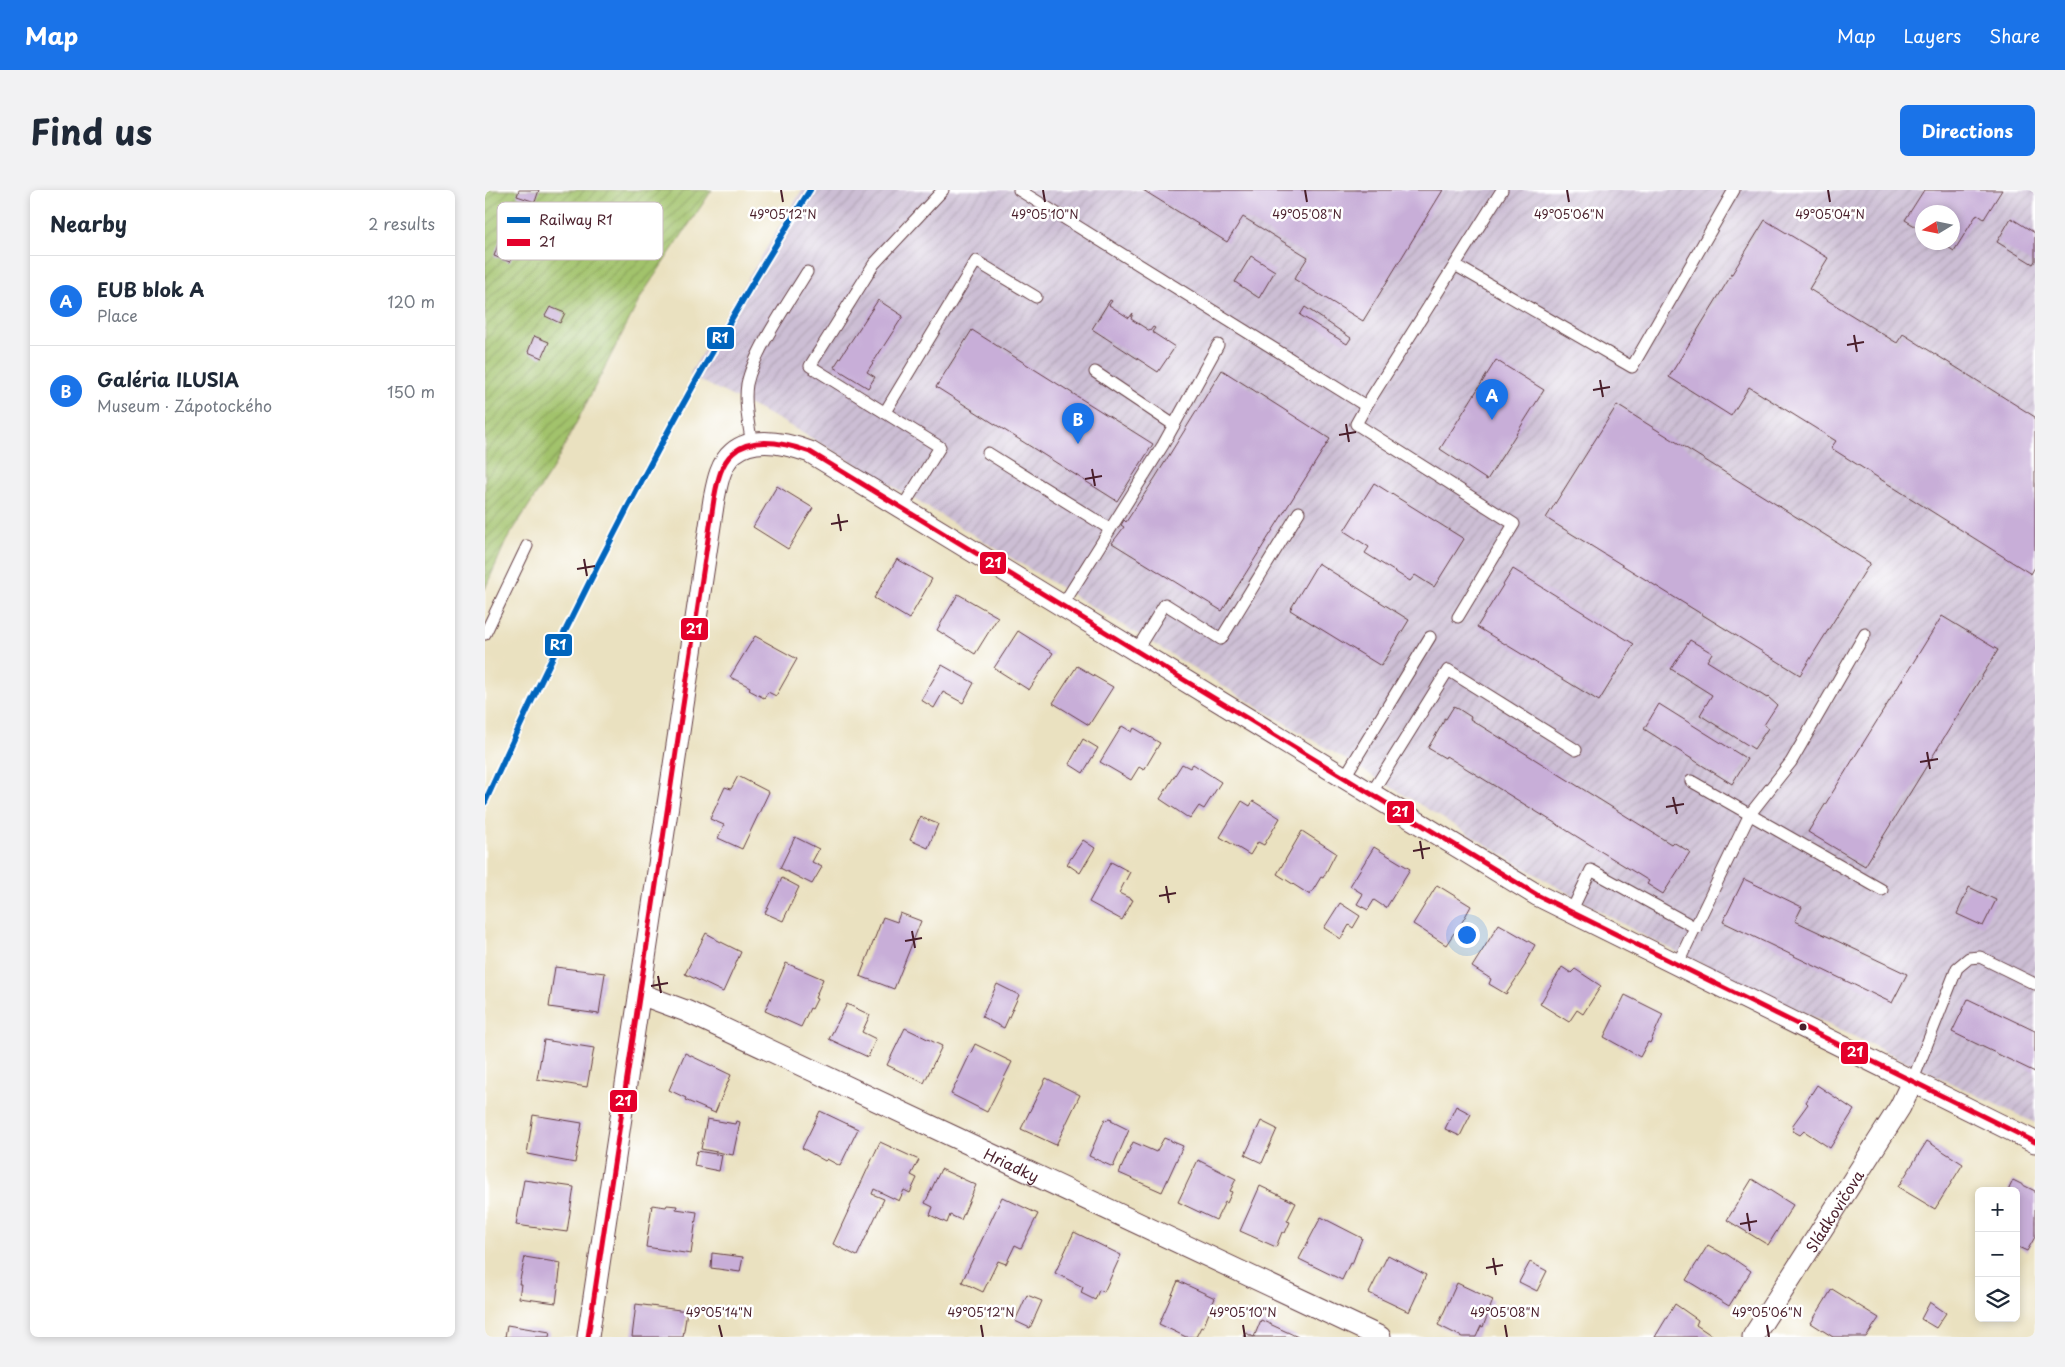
<!DOCTYPE html>
<meta charset="utf-8">
<style>
body{margin:0;font-family:"Playpen Sans",sans-serif;background:#f2f2f3;color:#1f2937}
.controls{position:absolute;right:15px;bottom:15px;display:grid;overflow:hidden;border-radius:8px;box-shadow:0 2px 8px #0003}
.controls button{width:45px;height:45px;display:grid;place-items:center;padding:0;border:0;border-bottom:1px solid #e0e1e3;background:#fff;color:#1f2937;font:25px sans-serif}
.compass{position:absolute;left:1430px;top:15px;width:45px;height:45px;border-radius:50%;background:#fff;box-shadow:0 2px 8px #0003;rotate:260deg}
.you{position:absolute;left:981px;top:744px;width:18px;height:18px;margin:-12px;border:4px solid #fff;border-radius:50%;background:#1a73e8;box-shadow:0 0 0 8px #1a73e833}
.badge{display:grid;place-items:center;width:32px;height:32px;border-radius:50%;background:#1a73e8;color:#fff;font-size:16px;font-weight:700}
.pin{position:absolute;translate:-50% -41px;filter:drop-shadow(0 1px 2px #0008)}
.pin::after{content:'';position:absolute;top:26px;width:18px;height:15px;background:inherit;clip-path:polygon(0 0,100% 0,50% 100%)}
.list{margin:0;padding:0;list-style:none}
h2{display:flex;justify-content:space-between;align-items:center;height:65px;margin:0;padding:0 20px;font-size:21px}
h2 small{font-size:16px;font-weight:400;color:#747a83}
.list li{display:grid;grid-template-columns:32px 1fr auto;gap:15px;align-items:center;box-sizing:border-box;height:90px;padding:0 20px;border-top:1px solid #e0e1e3}
.list b{display:block;font-size:19px;white-space:nowrap}
.list p{margin:0;font-size:16px;white-space:nowrap;color:#747a83}
.list em{font-size:16px;font-style:normal;color:#747a83}
.icon{flex:none;width:28px;height:28px;fill:none;stroke:currentColor;stroke-width:2;stroke-linecap:round;stroke-linejoin:round}
.map{position:relative;flex:none;width:1550px;height:1147px;overflow:hidden;border-radius:8px}
header{display:flex;align-items:center;gap:30px;box-sizing:border-box;height:70px;padding:0 25px;background:#1a73e8;color:#fff}
header strong{font-size:24px}
nav{display:flex;gap:28px;margin-inline-start:auto;font-size:18px}
.intro{display:flex;align-items:center;justify-content:space-between;box-sizing:border-box;height:120px;padding:0 30px}
h1{margin:0;font-size:35px}
.button{padding:12px 22px;border-radius:8px;background:#1a73e8;color:#fff;font-size:18px;font-weight:700}
main{display:flex;gap:30px;padding:0 30px}
aside{flex:1;background:#fff;border-radius:8px;box-shadow:0 2px 8px #0003}
.map>svg:first-child{display:block}
.industrial{fill:url(#industrial-furrows);fill-rule:evenodd}
.garden{fill:url(#garden-furrows);stroke:#76714c}
.building{fill:#c8aed8}
.lines{fill:none;stroke-linecap:round;stroke-linejoin:round}
.service-casing{stroke:#623c41;stroke-width:13}
.minor-casing{stroke:#623c41;stroke-width:23}
.service{stroke:#fff;stroke-width:11}
.minor{stroke:#fff;stroke-width:21}
.rail{stroke:#4a1f2b;stroke-width:4;stroke-dasharray:8 4;stroke-linecap:butt}
.bus-1-casing{stroke:#fff;stroke-width:9}
.bus-1{stroke:#e4002b;stroke-width:5}
.rail-1-casing{stroke:#fff;stroke-width:10}
.rail-1{stroke:#0065bd;stroke-width:6}
.ticks{fill:none;stroke:#4a1f2b;stroke-width:2}
.bus-dot{fill:#4a1f2b;stroke:#fff;stroke-width:2}
.labels{text-anchor:middle;dominant-baseline:central;stroke-width:5;stroke-linejoin:round;paint-order:stroke}
.street-label{font-size:15px;fill:#4a1f2b;stroke:#fff}
.key{fill:#fff;stroke:#c9bcbf;stroke-width:1}
.key-label{font-size:14px;fill:#4a1f2b}
.ticks-label{font-size:12px;text-anchor:middle;fill:#4a1f2b;stroke:#fff;stroke-width:5;stroke-linejoin:round;paint-order:stroke}
.line-badge{stroke:#fff;stroke-width:2}
.badge-label{font-size:14px;text-anchor:middle;font-weight:bold;fill:#fff}
</style>
<header>
<strong>Map</strong>
<nav><a>Map</a><a>Layers</a><a>Share</a></nav>
</header>
<div class="intro"><h1>Find us</h1><a class="button">Directions</a></div>
<main>
<aside>
<h2>Nearby<small>2 results</small></h2>
<ul class="list">
<li><span class="badge">A</span><div><b>EUB blok A</b><p>Place</p></div><em>120 m</em></li>
<li><span class="badge">B</span><div><b>Galéria ILUSIA</b><p>Museum · Zápotockého</p></div><em>150 m</em></li>
</ul>
</aside>
<div class="map">
<svg width="1550" height="1147" viewBox="0 0 1550 1147">
<defs>
<pattern id="industrial-furrows" width="10" height="10" patternUnits="userSpaceOnUse" patternTransform="scale(1.25)"><rect width="10" height="10" fill="#ccbed4"/><path d="M-1 1l2-2M0 10L10 0M9 11l2-2" fill="none" stroke="#b1a3b6"/></pattern>
<pattern id="garden-furrows" width="10" height="10" patternUnits="userSpaceOnUse" patternTransform="scale(1.25)"><rect width="10" height="10" fill="#a2c36c"/><path d="M-1 1l2-2M0 10L10 0M9 11l2-2" fill="none" stroke="#869e59"/></pattern>
</defs>
<rect width="100%" height="100%" fill="#fff"/>
<filter id="ink" filterUnits="userSpaceOnUse"><feTurbulence type="fractalNoise" baseFrequency=".02" numOctaves="2"/><feDisplacementMap in="SourceGraphic" scale="10" xChannelSelector="R" yChannelSelector="G"/><feConvolveMatrix kernelMatrix="1 2 1 2 8 2 1 2 1" color-interpolation-filters="sRGB"/></filter>
<filter id="wash" filterUnits="userSpaceOnUse"><feTurbulence type="fractalNoise" baseFrequency=".0096" numOctaves="4" result="noise"/><feDisplacementMap in="SourceGraphic" scale="20" xChannelSelector="R" yChannelSelector="G"/><feGaussianBlur stdDeviation="1.12" result="paint"/><feColorMatrix in="noise" values="0 0 0 0 0 0 0 0 0 0 0 0 0 0 0 0 0 1.4 0 .05"/><feComposite in="paint" operator="in"/></filter>
<g filter="url(#wash)">
<rect width="100%" height="100%" fill="#eae1c0"/>
<path class="industrial" d="M317,0H1550V933L1163,748L1060,690L356,265L293,229L204,185ZM1438,22H1468V52H1438Z"/>
<path class="garden" d="M0,0H227L158,103L67,280L21,351L0,399Z"/>
<g id="blocks">
<g class="building">
<path d="M34,0H54L50,12L32,6Z"/>
<path d="M658,0H958L878,131L809,89L823,67L758,27L742,52Z"/>
<path d="M1439,0H1517L1499,29L1492,24L1469,61L1455,52H1468V22H1438V41L1420,30Z"/>
<path d="M1526,28L1550,43V71L1548,74L1512,52Z"/>
<path d="M1280,30L1343,68L1324,99L1412,153L1418,144L1550,227V377L1546,384L1346,258L1351,251L1264,197L1246,226L1184,187Z"/>
<path d="M15,50L31,56L25,72L9,66Z"/>
<path d="M766,66L790,81L774,108L750,92Z"/>
<path d="M393,110L418,126L382,182L390,187L383,198L349,177Z"/>
<path d="M625,110L627,111L624,115L644,128L648,123L646,129L665,141L668,137L670,138L667,142L690,157L673,182L607,139Z"/>
<path d="M65,117L80,123L75,133L60,126Z"/>
<path d="M820,117L866,148L862,154L815,125Z"/>
<path d="M487,140L668,254L632,311L451,197Z"/>
<path d="M49,146L64,152L57,168L43,162Z"/>
<path d="M1011,170L1059,200L1002,290L955,259Z"/>
<path d="M737,180L845,249L737,421L627,353L639,337L636,335L639,330L641,332L670,288Z"/>
<path d="M1132,215L1385,373L1315,485L1061,328Z"/>
<path d="M889,293L979,349L949,397L930,385L925,391L880,363L884,357L859,341Z"/>
<path d="M292,296L328,318L303,359L268,337Z"/>
<path d="M412,369L447,389L424,429L389,408Z"/>
<path d="M833,373L924,430L896,476L805,420Z"/>
<path d="M1028,379L1149,454L1114,511L992,437Z"/>
<path d="M473,404L513,427L490,464L452,440Z"/>
<path d="M1457,426L1513,460L1380,676L1323,642Z"/>
<path d="M533,441L568,463L544,500L509,478Z"/>
<path d="M270,446L312,469L291,506L283,502L279,508L264,500L265,497L245,487Z"/>
<path d="M1205,450L1227,463L1222,471L1282,508L1283,507L1292,515L1279,535L1283,538L1269,559L1215,525L1227,505L1186,479Z"/>
<path d="M457,475L489,493L478,513L458,502L449,518L436,510Z"/>
<path d="M592,476L628,497L604,535L568,513Z"/>
<path d="M1174,514L1262,569L1247,594L1159,539Z"/>
<path d="M969,516L986,527L985,529L1186,654L1188,652L1205,662L1178,704L1162,694L1164,691L961,566L960,568L943,558L959,531V528L961,529Z"/>
<path d="M637,536L647,542L649,538L675,553L659,580L654,577L646,590L615,572Z"/>
<path d="M598,549L613,558L598,583L584,574Z"/>
<path d="M697,574L705,578L708,574L736,592L719,619L714,616L705,629L675,609Z"/>
<path d="M253,586L284,602L257,659L233,648L239,635L225,629L240,597L246,599Z"/>
<path d="M757,611L765,616L768,611L795,628L779,655L773,652L765,665L735,647Z"/>
<path d="M435,627L453,634L443,658L425,650Z"/>
<path d="M817,641L851,663L838,688L836,687L825,705L792,684Z"/>
<path d="M310,647L334,659L327,672L337,677L327,694L295,678Z"/>
<path d="M598,650L610,658L595,683L582,674Z"/>
<path d="M889,657L925,679L901,718L889,710L883,720L872,714L878,704L865,696Z"/>
<path d="M626,672L645,682L634,703L648,710L637,730L604,712Z"/>
<path d="M297,688L314,697L298,731L280,723Z"/>
<path d="M1259,689L1317,717L1310,731L1422,784L1407,813L1238,732Z"/>
<path d="M952,695L986,716L971,743H969L961,755L928,734Z"/>
<path d="M1484,697L1511,710L1498,736L1472,724Z"/>
<path d="M855,713L875,726L868,738L864,735L856,749L839,738Z"/>
<path d="M415,723L436,731L409,799L375,786L398,727L412,732Z"/>
<path d="M1014,734L1050,755L1040,773L1041,774L1021,804L1004,794L1006,789L987,777Z"/>
<path d="M221,743L230,748V749L256,762L238,802L200,784Z"/>
<path d="M301,773L338,789L330,808L332,809L327,819L325,818L316,837L280,821Z"/>
<path d="M70,777L120,783L114,824L64,817Z"/>
<path d="M1077,777L1086,783L1090,779L1116,796L1098,824L1092,820L1084,832L1055,814Z"/>
<path d="M512,794L534,805L519,838L497,827Z"/>
<path d="M1140,805L1178,824L1165,853L1163,852L1155,867L1119,847Z"/>
<path d="M1483,809L1550,841V882L1467,842Z"/>
<path d="M362,814L385,825L377,842L391,849L383,867L344,849Z"/>
<path d="M420,838L457,856L439,893L402,875Z"/>
<path d="M59,850L109,858L102,897L52,889Z"/>
<path d="M490,854L527,872L502,922L466,904Z"/>
<path d="M200,863L246,885L230,923L200,910L201,908L184,900Z"/>
<path d="M561,888L595,905L571,955L536,939Z"/>
<path d="M1332,895L1369,920L1345,958L1319,941L1315,945L1308,941L1309,937L1307,936L1323,914L1321,912Z"/>
<path d="M971,916L986,924L975,946L960,939Z"/>
<path d="M335,921L373,939L355,976L342,969L340,971L317,958Z"/>
<path d="M48,925L97,933L90,973L42,964Z"/>
<path d="M624,928L627,929L626,931L644,940L628,977L604,966L620,929L623,930Z"/>
<path d="M222,929L250,934L251,931L255,932L248,965L216,959Z"/>
<path d="M776,931L792,939L777,973L760,965Z"/>
<path d="M679,948L698,956L677,1002L634,983L648,952L671,962Z"/>
<path d="M1442,951L1478,974L1450,1019L1413,997Z"/>
<path d="M395,952L434,970L426,985L432,988L425,1003L419,1000L414,1011L389,999L387,1004L399,1009L372,1066L348,1054Z"/>
<path d="M212,961L237,965L234,981L209,976Z"/>
<path d="M713,970L751,989L745,1001L747,1002L742,1013L740,1012L731,1030L693,1012Z"/>
<path d="M456,979L491,995L476,1030L465,1025L462,1033L445,1025L448,1017L440,1013Z"/>
<path d="M1267,989L1308,1015L1283,1055L1242,1030Z"/>
<path d="M39,990L89,997L82,1042L31,1035Z"/>
<path d="M1528,990L1550,1001V1047L1542,1061L1531,1056V1001H1523Z"/>
<path d="M775,996L811,1013L802,1031L805,1032L800,1043L797,1042L791,1057L755,1041Z"/>
<path d="M517,1007L553,1024L536,1058L530,1055L521,1074L513,1071L498,1102L477,1092Z"/>
<path d="M167,1015L181,1017L182,1015L192,1016L191,1019L212,1022L206,1064L161,1057Z"/>
<path d="M836,1027L877,1048L867,1074L865,1073L857,1090L814,1069Z"/>
<path d="M589,1042L636,1065L619,1102L614,1100L610,1110L596,1103L598,1097L570,1083Z"/>
<path d="M1223,1055L1239,1064L1240,1063L1266,1081L1244,1116L1201,1090Z"/>
<path d="M227,1063L258,1067L255,1082L226,1078Z"/>
<path d="M903,1065L941,1085L924,1122L884,1103Z"/>
<path d="M40,1067L76,1073L71,1113L34,1108L36,1094H34Z"/>
<path d="M1045,1072L1062,1081L1052,1101L1034,1092Z"/>
<path d="M693,1091L730,1108L718,1138L716,1137L711,1147H701L674,1134Z"/>
<path d="M972,1093L1008,1110L998,1137L996,1136L991,1147H977L953,1135Z"/>
<path d="M1347,1099L1394,1128L1381,1147H1348L1326,1133Z"/>
<path d="M542,1105L557,1111L545,1138L530,1131Z"/>
<path d="M1445,1112L1461,1123L1451,1138L1436,1129Z"/>
<path d="M151,1114L202,1121L198,1147H147Z"/>
<path d="M1190,1114L1213,1130L1211,1135L1226,1145L1225,1147H1170Z"/>
<path d="M776,1130L813,1147H759L761,1143L769,1147Z"/>
<path d="M22,1135L65,1142L64,1147H20Z"/>
</g>
</g>
</g>
<g filter="url(#ink)">
<use href="#blocks" fill-opacity="0" stroke="#623c41" stroke-width="1"/>
<g class="lines">
<defs>
<g id="service">
<path d="M534,0L881,216L1017,0"/>
<path d="M970,75L1147,177L1249,0"/>
<path d="M610,182L689,235"/>
<path d="M881,216L871,234L1029,334L973,427"/>
<path d="M400,222L491,71L551,107"/>
<path d="M267,255C264,236 259,213 262,194C269,161 304,112 322,82"/>
<path d="M503,263L625,339"/>
<path d="M417,318L455,257L325,176L389,74L458,0"/>
<path d="M577,416L678,255L733,155"/>
<path d="M0,444L42,356"/>
<path d="M651,461L680,414L736,449L814,322"/>
<path d="M859,588L945,447"/>
<path d="M1206,591L1397,700"/>
<path d="M886,604L963,480L1091,560"/>
<path d="M1086,722L1106,680L1211,738"/>
<path d="M1192,775L1265,624L1306,572L1380,444"/>
<path d="M1427,892L1472,778L1484,768L1495,767L1550,794"/>
</g>
<g id="minor">
<path id="s1" d="M155,804L201,821L895,1147"/>
<path d="M103,1147L229,309C232,294 235,274 248,263C269,245 303,254 325,262L1052,705L1550,952"/>
<path id="s2" d="M1268,1147L1415,917L1427,892"/>
</g>
</defs>
<use href="#service" class="service-casing"/>
<use href="#minor" class="minor-casing"/>
<use href="#service" class="service"/>
<use href="#minor" class="minor"/>
<path class="rail" d="M0,612C95,401 201,195 325,0"/>
<defs>
<path id="bus-1" d="M103,1147L229,309C232,294 235,274 248,263C269,245 303,254 325,262L1052,705L1550,952"/>
</defs>
<use href="#bus-1" class="bus-1-casing"/>
<use href="#bus-1" class="bus-1"/>
<defs>
<path id="rail-1" d="M0,612C95,401 201,195 325,0"/>
</defs>
<use href="#rail-1" class="rail-1-casing"/>
<use href="#rail-1" class="rail-1"/>
</g>
</g>
<path class="ticks" d="M296,0L298,12M558,0L560,12M820,0L822,12M1082,0L1084,12M1343,0L1345,12M1369,145L1372,162M1362,155L1379,152M1115,190L1118,207M1108,200L1125,197M861,234L864,252M854,245L871,242M607,279L610,296M600,289L617,286M353,324L356,341M346,334L363,331M99,369L102,386M92,379L110,376M1442,562L1445,579M1435,572L1453,569M1188,607L1192,624M1181,617L1199,614M935,651L938,669M928,661L945,658M681,696L684,713M674,706L691,703M427,741L430,758M420,751L437,748M173,786L176,803M166,796L183,793M1262,1023L1265,1041M1255,1034L1272,1031M1008,1068L1011,1085M1001,1078L1018,1075M234,1135L237,1147M496,1135L498,1147M758,1135L760,1147M1020,1135L1022,1147M1282,1135L1284,1147"/>
<circle class="bus-dot" cx="1318" cy="837" r="4.5"/>
<g class="labels">
<g class="street-label">
<text stroke="none"><textPath href="#s1" startOffset="409">Hriadky</textPath></text>
<text stroke="none"><textPath href="#s2" startOffset="150">Sládkovičova</textPath></text>
</g>
</g>
<rect x="12" y="12" width="166" height="58" rx="8" class="key"/>
<rect x="22" y="27" width="23" height="6" fill="#0065bd"/>
<rect x="22" y="49" width="23" height="7" fill="#e4002b"/>
<g class="key-label">
<text x="54" y="35">Railway R1</text>
<text x="54" y="57">21</text>
</g>
<g class="ticks-label">
<text x="298" y="29">49°05'12"N</text>
<text x="822" y="29">49°05'08"N</text>
<text x="560" y="29">49°05'10"N</text>
<text x="1084" y="29">49°05'06"N</text>
<text x="1345" y="29">49°05'04"N</text>
<text x="234" y="1127">49°05'14"N</text>
<text x="496" y="1127">49°05'12"N</text>
<text x="758" y="1127">49°05'10"N</text>
<text x="1020" y="1127">49°05'08"N</text>
<text x="1282" y="1127">49°05'06"N</text>
</g>
<g class="line-badge">
<rect x="221" y="136" width="29" height="24" rx="5" fill="#0065bd"/>
<rect x="494" y="361" width="28" height="24" rx="5" fill="#e4002b"/>
<rect x="195" y="427" width="29" height="24" rx="5" fill="#e4002b"/>
<rect x="59" y="443" width="29" height="24" rx="5" fill="#0065bd"/>
<rect x="901" y="610" width="29" height="24" rx="5" fill="#e4002b"/>
<rect x="1355" y="851" width="29" height="24" rx="5" fill="#e4002b"/>
<rect x="124" y="899" width="29" height="24" rx="5" fill="#e4002b"/>
</g>
<g class="badge-label">
<text x="235" y="153">R1</text>
<text x="508" y="378">21</text>
<text x="209" y="444">21</text>
<text x="73" y="460">R1</text>
<text x="915" y="627">21</text>
<text x="1370" y="867">21</text>
<text x="138" y="916">21</text>
</g>
</svg>
<div class="controls">
<button>+</button>
<button>−</button>
<button><svg class="icon" aria-label="layers" viewBox="0 0 24 24"><path d="M12 4l9 5-9 5-9-5zM3 14l9 5 9-5"/></svg></button>
</div>
<svg class="compass" viewBox="-18 -18 36 36"><path d="M0-13l5 13h-10z" fill="#e53935"/><path d="M0 13l5-13h-10z" fill="#747a83"/></svg>
<div class="you"></div>
<div class="pin badge" style="left:1007px;top:230px">A</div>
<div class="pin badge" style="left:593px;top:254px">B</div>
</div>
</main>
